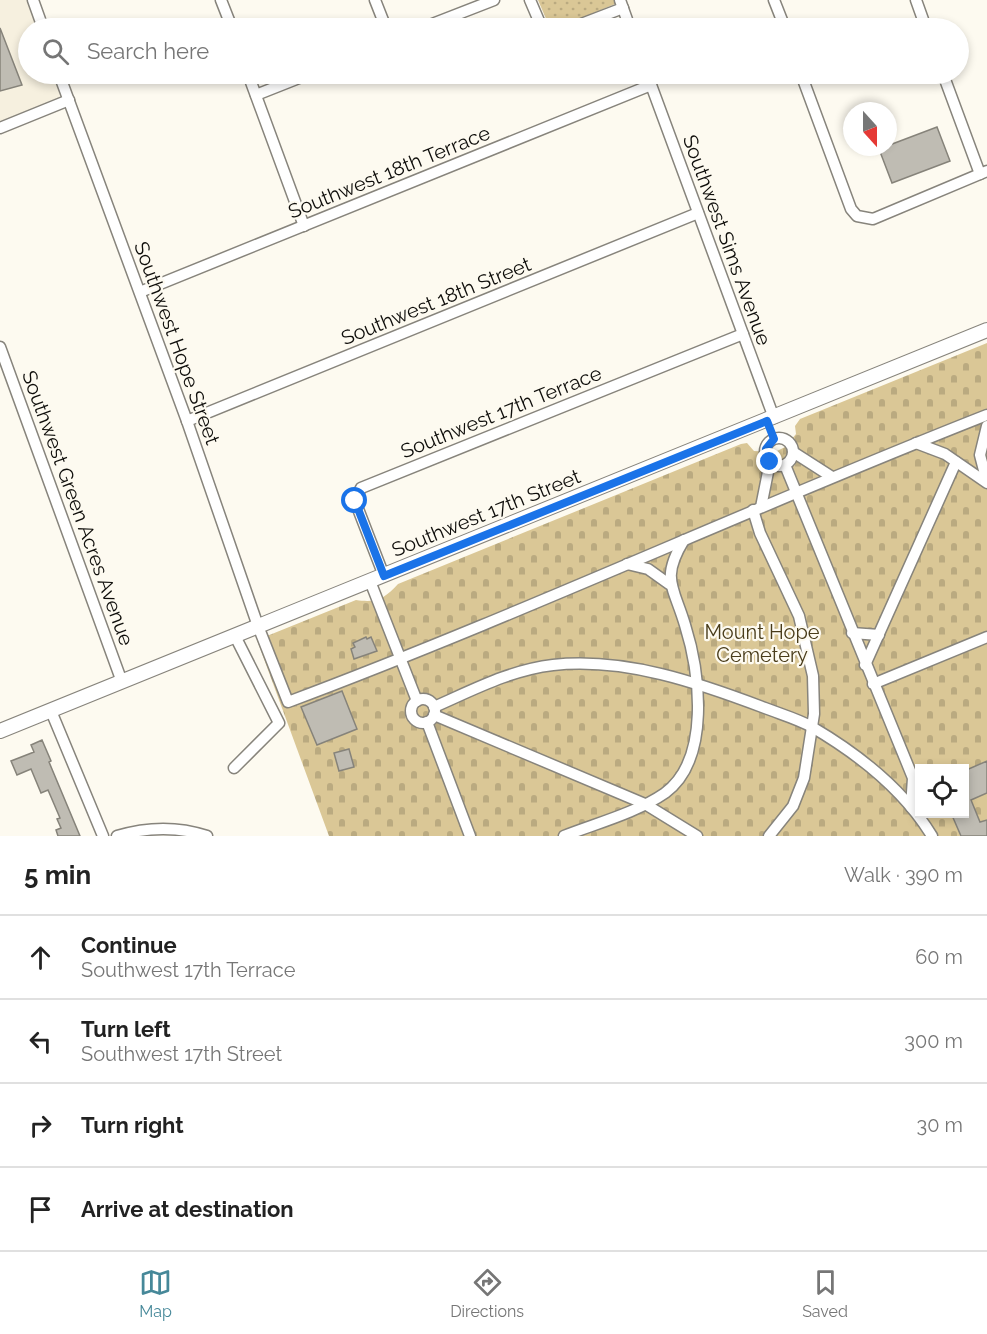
<!DOCTYPE html>
<meta charset="utf-8">
<style>
body{margin:0;font-family:Raleway,sans-serif;background:#f2f2f2;color:#222}
.controls{position:absolute;right:18px;bottom:18px;display:grid;overflow:hidden;border-radius:0px;box-shadow:0 3px 9px #0003}
.controls button{width:54px;height:54px;display:grid;place-items:center;padding:0;border:0;border-bottom:2px solid #e0e0e0;background:#fff;color:#222;font:30px sans-serif}
.compass{position:absolute;left:843px;top:102px;width:54px;height:54px;border-radius:50%;background:#fff;box-shadow:0 3px 9px #0003;rotate:159deg}
.stop{position:absolute;width:18px;height:18px;margin:-14px;border:4px solid #1a73e8;border-radius:50%;background:#fff}
.stop.end{background:#1a73e8;border-color:#fff;box-shadow:0 2px 6px #0008}
.list{margin:0;padding:0;list-style:none}
h2{display:flex;justify-content:space-between;align-items:center;height:78px;margin:0;padding:0 24px;font-size:26px}
h2 small{font-size:20px;font-weight:400;color:#767676}
.list li{display:grid;grid-template-columns:39px 1fr auto;gap:18px;align-items:center;box-sizing:border-box;height:84px;padding:0 24px;border-top:2px solid #e0e0e0}
.list b{display:block;font-size:22px;white-space:nowrap}
.list p{margin:0;font-size:20px;white-space:nowrap;color:#767676}
.list em{font-size:20px;font-style:normal;color:#767676}
.icon{flex:none;width:33px;height:33px;fill:none;stroke:currentColor;stroke-width:2;stroke-linecap:round;stroke-linejoin:round}
.map{position:relative;flex:none;width:987px;height:836px;overflow:hidden}
.search{position:absolute;background:#fff;box-shadow:0 3px 9px #0003;left:18px;right:18px;top:18px;height:66px;display:flex;align-items:center;gap:15px;box-sizing:border-box;padding:0 21px;border-radius:33px;color:#767676;font-size:22px}
.sheet{height:414px;background:#fff}
nav{display:flex;justify-content:space-around;align-items:center;box-sizing:border-box;height:84px;border-top:2px solid #e0e0e0;background:#fff;font-size:16px;color:#767676}
nav a{display:grid;justify-items:center;gap:3px}
nav .on{color:#468899}
.map>svg:first-child{display:block}
.built{fill:#f6f0df}
.green{fill:url(#green-dots)}
.cemetery{fill:url(#cemetery-stones);fill-rule:evenodd}
.building{fill:#bfbcb3;stroke:#86837a;stroke-width:1.5}
.lines{fill:none;stroke-linecap:round;stroke-linejoin:round}
.minor-casing{stroke:#87847c;stroke-width:13}
.major-casing{stroke:#87847c;stroke-width:16}
.minor{stroke:#fff;stroke-width:10}
.major{stroke:#fff;stroke-width:14}
.route{stroke:#1a73e8;stroke-width:8}
.labels{text-anchor:middle;dominant-baseline:central;stroke-width:4.5;stroke-linejoin:round;paint-order:stroke}
.street-label{font-size:20px;fill:#0e0d0a;stroke:#fdfaf0}
.park-label{font-size:20px;fill:#493c1a;stroke:#fdfaf0}
</style>
<div class="map">
<svg width="987" height="836" viewBox="0 0 987 836">
<defs>
<pattern id="green-dots" width="8" height="8" patternUnits="userSpaceOnUse" patternTransform="scale(1.5)"><rect width="8" height="8" fill="#dac796"/><path d="M2 2h.1M6 6h.1" fill="none" stroke="#baaa80" stroke-width="1.8" stroke-linecap="round"/></pattern>
<pattern id="cemetery-stones" width="16" height="16" patternUnits="userSpaceOnUse" patternTransform="scale(1.5)"><rect width="16" height="16" fill="#dac796"/><path d="M2 7V4a2 2 0 0 1 4 0v3zM10 15v-3a2 2 0 0 1 4 0v3z" fill="#baaa80"/></pattern>
</defs>
<rect width="100%" height="100%" fill="#fdfaf0"/>
<path class="built" d="M0,0H28L38,28H28V74H54L60,96L58,100L0,123Z"/>
<path class="green" d="M538,0H614L615,4L558,28H550Z"/>
<path class="cemetery" d="M987,343V836H329L257,640L356,600C377,603 384,599 398,584L741,444L747,443L754,451L775,452L785,447L796,434L795,426L800,419ZM920,768H964V814H920Z"/>
<g class="building">
<path d="M0,28L22,85L0,91Z"/>
<path d="M937,127L950,161L892,183L879,149Z"/>
<path d="M366,637L367,639L371,637L377,651L354,659L351,649L355,647L353,643Z"/>
<path d="M342,691L357,729L317,745L301,707Z"/>
<path d="M42,740L51,761L49,762L80,836H58L56,830L61,828L57,819L60,818L48,790L41,793L31,769L17,775L11,761L34,752L31,745Z"/>
<path d="M349,749L354,767L339,771L334,753Z"/>
<path d="M987,761V793L971,800L980,822L987,820V836H961L951,813H964V771Z"/>
</g>
<g class="lines">
<defs>
<g id="minor">
<path d="M33,0L43,28"/>
<path d="M221,0L232,28"/>
<path d="M375,0L386,28"/>
<path d="M530,0L542,28"/>
<path d="M620,0L630,28"/>
<path d="M774,0L785,28"/>
<path d="M916,0L926,28"/>
<path d="M422,28L494,0"/>
<path d="M571,28L623,8"/>
<path d="M59,74L187,421L258,626L288,702C523,614 752,507 987,415"/>
<path d="M248,74L304,226"/>
<path d="M647,74L774,418"/>
<path d="M801,74L851,209L857,216L873,219L987,171"/>
<path d="M943,74L980,174"/>
<path d="M256,95L309,74"/>
<path d="M0,128L69,100"/>
<path d="M140,292L651,85"/>
<path d="M0,347L122,682"/>
<path d="M187,421L698,213"/>
<path d="M987,426L980,455L987,482"/>
<circle cx="779" cy="452" r="14"/>
<path d="M916,443L945,454L987,483"/>
<path d="M793,452L832,477"/>
<path d="M785,465L913,778L911,807"/>
<path d="M761,507L770,462"/>
<path d="M753,510L760,533L799,616L813,676L814,714L804,778L793,806L769,836"/>
<path d="M627,564L648,569L669,584"/>
<path d="M384,576L355,501L361,488L743,334"/>
<path d="M370,581L417,701"/>
<path d="M852,633L879,635"/>
<path d="M865,665L956,462"/>
<path d="M873,684L987,637"/>
<circle cx="423" cy="711" r="12"/>
<path d="M434,707C473,690 510,670 553,665C625,657 699,683 765,708C780,714 798,719 812,727C858,754 904,790 932,836"/>
<path d="M51,711L103,836"/>
<path d="M434,715L645,804L697,836"/>
<path d="M427,722L470,836"/>
<path d="M234,768L279,723L235,636"/>
<path d="M117,836C147,827 177,826 207,836"/>
<path d="M564,836C597,823 636,813 665,793C711,759 700,673 685,625C674,587 660,579 684,540"/>
</g>
<path id="major" d="M0,731L987,330"/>
</defs>
<use href="#minor" class="minor-casing"/>
<use href="#major" class="major-casing"/>
<use href="#minor" class="minor"/>
<use href="#major" class="major"/>
</g>
<g class="lines">
<path class="route" d="M355,501L384,576L767,421L774,439L766,449L770,462"/>
</g>
<g class="labels">
<g class="street-label">
<text transform="translate(389 172) rotate(-22)">Southwest 18th Terrace</text>
<text transform="translate(727 240) rotate(70)">Southwest Sims Avenue</text>
<text transform="translate(436 301) rotate(-22)">Southwest 18th Street</text>
<text transform="translate(177 343) rotate(70)">Southwest Hope Street</text>
<text transform="translate(501 412) rotate(-22)">Southwest 17th Terrace</text>
<text transform="translate(78 508) rotate(70)">Southwest Green Acres Avenue</text>
<text transform="translate(486 513) rotate(-22)">Southwest 17th Street</text>
</g>
<g class="park-label">
<text x="762" y="632">Mount Hope<tspan x="762" dy="23">Cemetery</tspan></text>
</g>
</g>
</svg>
<div class="controls">
<button><svg class="icon" aria-label="locate" viewBox="0 0 24 24"><circle cx="12" cy="12" r="6"/><path d="M12 2v4M12 18v4M2 12h4M18 12h4"/></svg></button>
</div>
<svg class="compass" viewBox="-18 -18 36 36"><path d="M0-13l5 13h-10z" fill="#e53935"/><path d="M0 13l5-13h-10z" fill="#767676"/></svg>
<div class="stop" style="left:355px;top:501px"></div>
<div class="stop end" style="left:770px;top:462px"></div>
<div class="search"><svg class="icon" aria-label="search" viewBox="0 0 24 24"><circle cx="10" cy="10" r="6"/><path d="M15 15l6 6"/></svg>Search here</div>
</div>
<section class="sheet">
<h2>5 min<small>Walk · 390 m</small></h2>
<ul class="list">
<li><svg class="icon" aria-label="ahead" viewBox="0 0 24 24"><path d="M12 20V5M6 11l6-6 6 6"/></svg><div><b>Continue</b><p>Southwest 17th Terrace</p></div><em>60 m</em></li>
<li><svg class="icon" aria-label="left" viewBox="0 0 24 24"><path d="M17 20v-9H6M10 6l-5 5 5 5"/></svg><div><b>Turn left</b><p>Southwest 17th Street</p></div><em>300 m</em></li>
<li><svg class="icon" aria-label="right" viewBox="0 0 24 24"><path d="M7 20v-9h11M14 6l5 5-5 5"/></svg><div><b>Turn right</b></div><em>30 m</em></li>
<li><svg class="icon" aria-label="arrive" viewBox="0 0 24 24"><path d="M6 21V4h12l-3 4 3 4H6"/></svg><div><b>Arrive at destination</b></div></li>
</ul>
</section>
<nav>
<a class="on"><svg class="icon" aria-label="map" viewBox="0 0 24 24"><path d="M3 6l6-2 6 2 6-2v14l-6 2-6-2-6 2zM9 4v14M15 6v14"/></svg>Map</a>
<a><svg class="icon" aria-label="directions" viewBox="0 0 24 24"><path d="M12 3l9 9-9 9-9-9zM9 14v-3h6M13 9l2 2-2 2"/></svg>Directions</a>
<a><svg class="icon" aria-label="saved" viewBox="0 0 24 24"><path d="M7 4h10v16l-5-4-5 4z"/></svg>Saved</a>
</nav>
